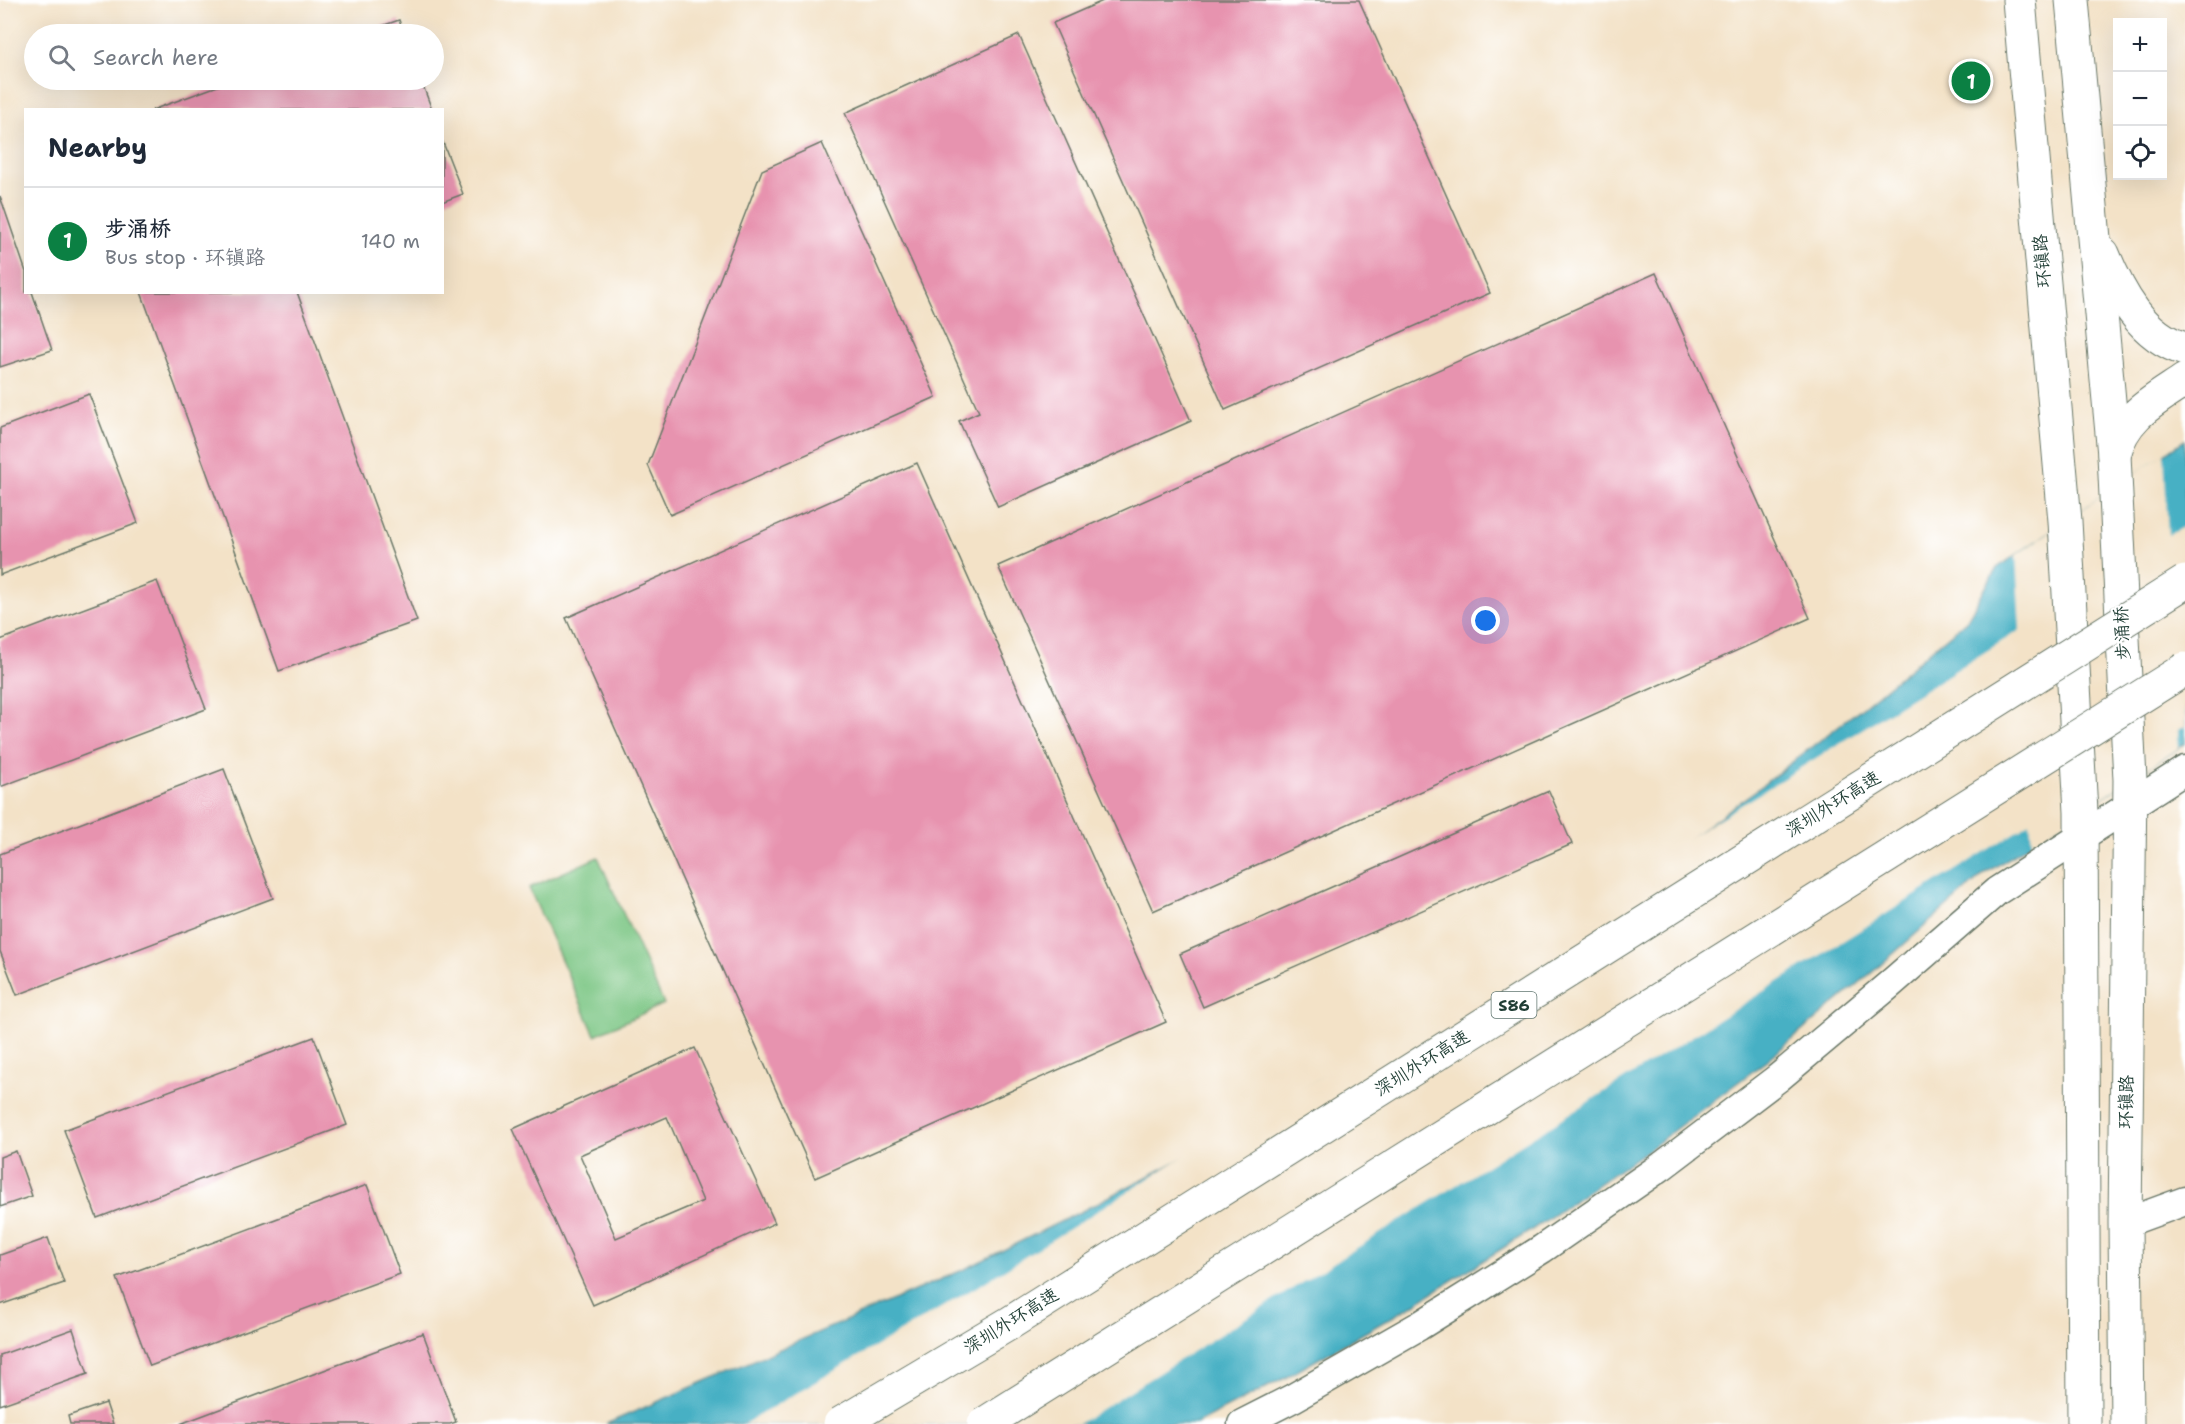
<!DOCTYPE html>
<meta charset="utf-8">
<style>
body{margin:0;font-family:"Shantell Sans","LXGW WenKai TC",sans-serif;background:#f6f6f7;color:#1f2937}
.controls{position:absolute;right:18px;top:18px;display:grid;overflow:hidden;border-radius:0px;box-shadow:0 6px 24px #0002}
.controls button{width:54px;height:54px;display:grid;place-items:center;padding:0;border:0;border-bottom:2px solid #e0e1e3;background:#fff;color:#1f2937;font:30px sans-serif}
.you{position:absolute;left:1486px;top:621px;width:21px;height:21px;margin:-15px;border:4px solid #fff;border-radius:50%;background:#1a73e8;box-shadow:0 0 0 9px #1a73e833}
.badge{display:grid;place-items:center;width:39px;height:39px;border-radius:50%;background:#0b8043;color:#fff;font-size:20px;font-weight:700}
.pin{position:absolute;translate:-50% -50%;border:3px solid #fff;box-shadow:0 2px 6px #0006}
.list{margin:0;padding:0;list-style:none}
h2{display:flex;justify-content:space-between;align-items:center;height:78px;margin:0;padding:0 24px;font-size:26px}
h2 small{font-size:20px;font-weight:400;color:#747a83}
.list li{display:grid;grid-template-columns:39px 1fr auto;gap:18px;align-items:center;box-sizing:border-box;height:108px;padding:0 24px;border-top:2px solid #e0e1e3}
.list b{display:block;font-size:22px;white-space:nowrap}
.list p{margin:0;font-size:20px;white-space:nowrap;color:#747a83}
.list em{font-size:20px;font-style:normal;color:#747a83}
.icon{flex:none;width:33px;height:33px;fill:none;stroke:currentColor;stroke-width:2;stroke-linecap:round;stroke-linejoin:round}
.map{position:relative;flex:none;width:2185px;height:1424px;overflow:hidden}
.search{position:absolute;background:#fff;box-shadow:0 6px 24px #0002;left:24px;top:24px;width:420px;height:66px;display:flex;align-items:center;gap:15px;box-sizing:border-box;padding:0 21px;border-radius:33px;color:#747a83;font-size:22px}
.panel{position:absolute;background:#fff;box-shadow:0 6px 24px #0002;left:24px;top:108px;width:420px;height:186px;border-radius:0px}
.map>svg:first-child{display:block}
.green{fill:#7cc684;stroke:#4e825c;stroke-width:1.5}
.water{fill:#46b0c4;stroke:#32767c;stroke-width:1.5}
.pier{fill:#f3e2c7}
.building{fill:#e793af;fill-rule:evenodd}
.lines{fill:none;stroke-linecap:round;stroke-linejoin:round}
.street-casing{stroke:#697767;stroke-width:31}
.secondary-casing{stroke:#697767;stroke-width:35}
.street{stroke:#fff;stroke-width:28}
.secondary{stroke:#fff;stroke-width:33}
.highway-bridge-casing{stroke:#697767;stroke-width:35;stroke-linecap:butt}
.highway-bridge{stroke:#fff;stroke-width:33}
.labels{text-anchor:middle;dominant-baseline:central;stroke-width:4.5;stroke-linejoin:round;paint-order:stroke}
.shield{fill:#fff;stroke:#627771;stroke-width:1.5}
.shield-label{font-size:16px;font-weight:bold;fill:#1f3d34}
.street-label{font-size:18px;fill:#1f3d34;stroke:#fff}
</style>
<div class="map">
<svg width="2185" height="1424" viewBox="0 0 2185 1424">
<rect width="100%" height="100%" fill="#fff"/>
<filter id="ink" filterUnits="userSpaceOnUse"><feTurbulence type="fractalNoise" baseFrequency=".0167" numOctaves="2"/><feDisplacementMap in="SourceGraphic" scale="12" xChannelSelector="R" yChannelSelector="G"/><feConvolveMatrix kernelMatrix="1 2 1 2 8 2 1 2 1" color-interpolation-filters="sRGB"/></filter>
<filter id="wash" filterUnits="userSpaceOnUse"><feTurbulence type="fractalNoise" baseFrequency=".008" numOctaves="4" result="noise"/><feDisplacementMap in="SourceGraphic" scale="24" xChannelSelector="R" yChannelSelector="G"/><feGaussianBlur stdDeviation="1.35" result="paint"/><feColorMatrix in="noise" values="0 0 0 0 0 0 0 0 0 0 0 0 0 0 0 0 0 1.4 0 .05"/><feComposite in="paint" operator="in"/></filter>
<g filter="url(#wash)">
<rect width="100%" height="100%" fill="#f3e2c7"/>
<path class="green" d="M598,857L664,1004L595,1035L529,888Z"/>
<path class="water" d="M2185,440V744L1984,874L1876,969L1765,1062L1649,1149L1530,1231L1408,1308L1283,1379L1196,1424H606L965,1269L1084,1210L1202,1148L1431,1014L1652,866L1759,788L1864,706L1966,621L1997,568Z"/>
<path class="pier" d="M2164,453L2168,535L2185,526V726L2178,730L2179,748L2032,843L2030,823L1078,1424H744L985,1282L1206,1142L1316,1080L1429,1011L1541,939L1663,854L2020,630L2016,555Z"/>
<g id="blocks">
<g class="building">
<path d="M1105,0H1359L1490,293L1225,410L1053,23Z"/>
<path d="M399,20L404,34H359Z"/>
<path d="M1019,35L1191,421L998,507L959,421L979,412L845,113Z"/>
<path d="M234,80H421L432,110H152Z"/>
<path d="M442,140L463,194L442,202Z"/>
<path d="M822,143L936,397L670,515L648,465L762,170Z"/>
<path d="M0,196L26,272V292H32L52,350L0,367Z"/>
<path d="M1656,273L1810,618L1153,911L998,566Z"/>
<path d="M141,292H297L417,621L279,671Z"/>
<path d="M89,394L138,523L0,575V428Z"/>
<path d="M917,463L1166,1022L815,1178L566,618Z"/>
<path d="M157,581L206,709L0,787V640Z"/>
<path d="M224,769L273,898L17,995L0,951V854Z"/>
<path d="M1549,791L1572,844L1203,1007L1180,954Z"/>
<path d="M314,1037L347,1125L97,1218L64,1130Z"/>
<path d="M695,1048L775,1223L593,1305L513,1129ZM667,1117L703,1201L616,1238L580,1155Z"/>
<path d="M16,1151L32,1196L0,1207V1157Z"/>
<path d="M367,1185L400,1274L150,1366L117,1278Z"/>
<path d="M48,1238L64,1283L0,1305V1255Z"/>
<path d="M73,1329L88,1374L0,1405V1355Z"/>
<path d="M423,1333L456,1422L450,1424H180Z"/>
<path d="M106,1403L113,1424H70L68,1416Z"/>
</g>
</g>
</g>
<g filter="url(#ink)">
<use href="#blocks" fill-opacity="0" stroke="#697767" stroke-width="1.5"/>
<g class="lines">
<defs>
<g id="street">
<path d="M2125,1223L2185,1201"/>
<path d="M1242,1424L1293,1398L1419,1326L1542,1249L1662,1166L1778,1078L1889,985L1997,891L2185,770"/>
</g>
<g id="secondary">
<path d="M2019,0L2065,521L2081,812L2084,1424"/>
<path d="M2072,0L2114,455L2130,780L2125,1223L2127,1424"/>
<path d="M2103,254C2119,293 2142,337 2185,349"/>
<path d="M2114,455C2123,416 2154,401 2185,380"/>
</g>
</defs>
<use href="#street" class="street-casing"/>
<use href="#secondary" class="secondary-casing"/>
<use href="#street" class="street"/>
<use href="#secondary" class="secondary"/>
<defs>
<g id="highway-bridge">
<path d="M840,1424L1010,1323L2185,582"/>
<path d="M984,1424L2185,669"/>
</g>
</defs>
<use href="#highway-bridge" class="highway-bridge-casing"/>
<use href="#highway-bridge" class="highway-bridge"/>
</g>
</g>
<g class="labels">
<rect class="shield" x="1491.5" y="992" width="45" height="26" rx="4.5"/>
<g class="shield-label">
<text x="1514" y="1005">S86</text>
</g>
<g class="street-label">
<text transform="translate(2042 261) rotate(-95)">环镇路</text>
<text transform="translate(2122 633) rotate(-93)">步涌桥</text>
<text transform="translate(1833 804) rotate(-32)">深圳外环高速</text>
<text transform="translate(1422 1063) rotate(-32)">深圳外环高速</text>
<text transform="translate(2126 1102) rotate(-89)">环镇路</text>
<text transform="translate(1011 1321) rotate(-32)">深圳外环高速</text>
</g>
</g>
</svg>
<div class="controls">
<button>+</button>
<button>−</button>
<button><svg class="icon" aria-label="locate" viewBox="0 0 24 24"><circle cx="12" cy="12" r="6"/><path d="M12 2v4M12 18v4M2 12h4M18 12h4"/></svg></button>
</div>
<div class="you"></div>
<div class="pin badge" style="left:1971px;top:81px">1</div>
<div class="search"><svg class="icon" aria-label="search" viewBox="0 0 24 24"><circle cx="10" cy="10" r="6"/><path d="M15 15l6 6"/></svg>Search here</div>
<section class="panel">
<h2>Nearby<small></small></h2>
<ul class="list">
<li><span class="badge">1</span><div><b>步涌桥</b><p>Bus stop · 环镇路</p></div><em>140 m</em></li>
</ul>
</section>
</div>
